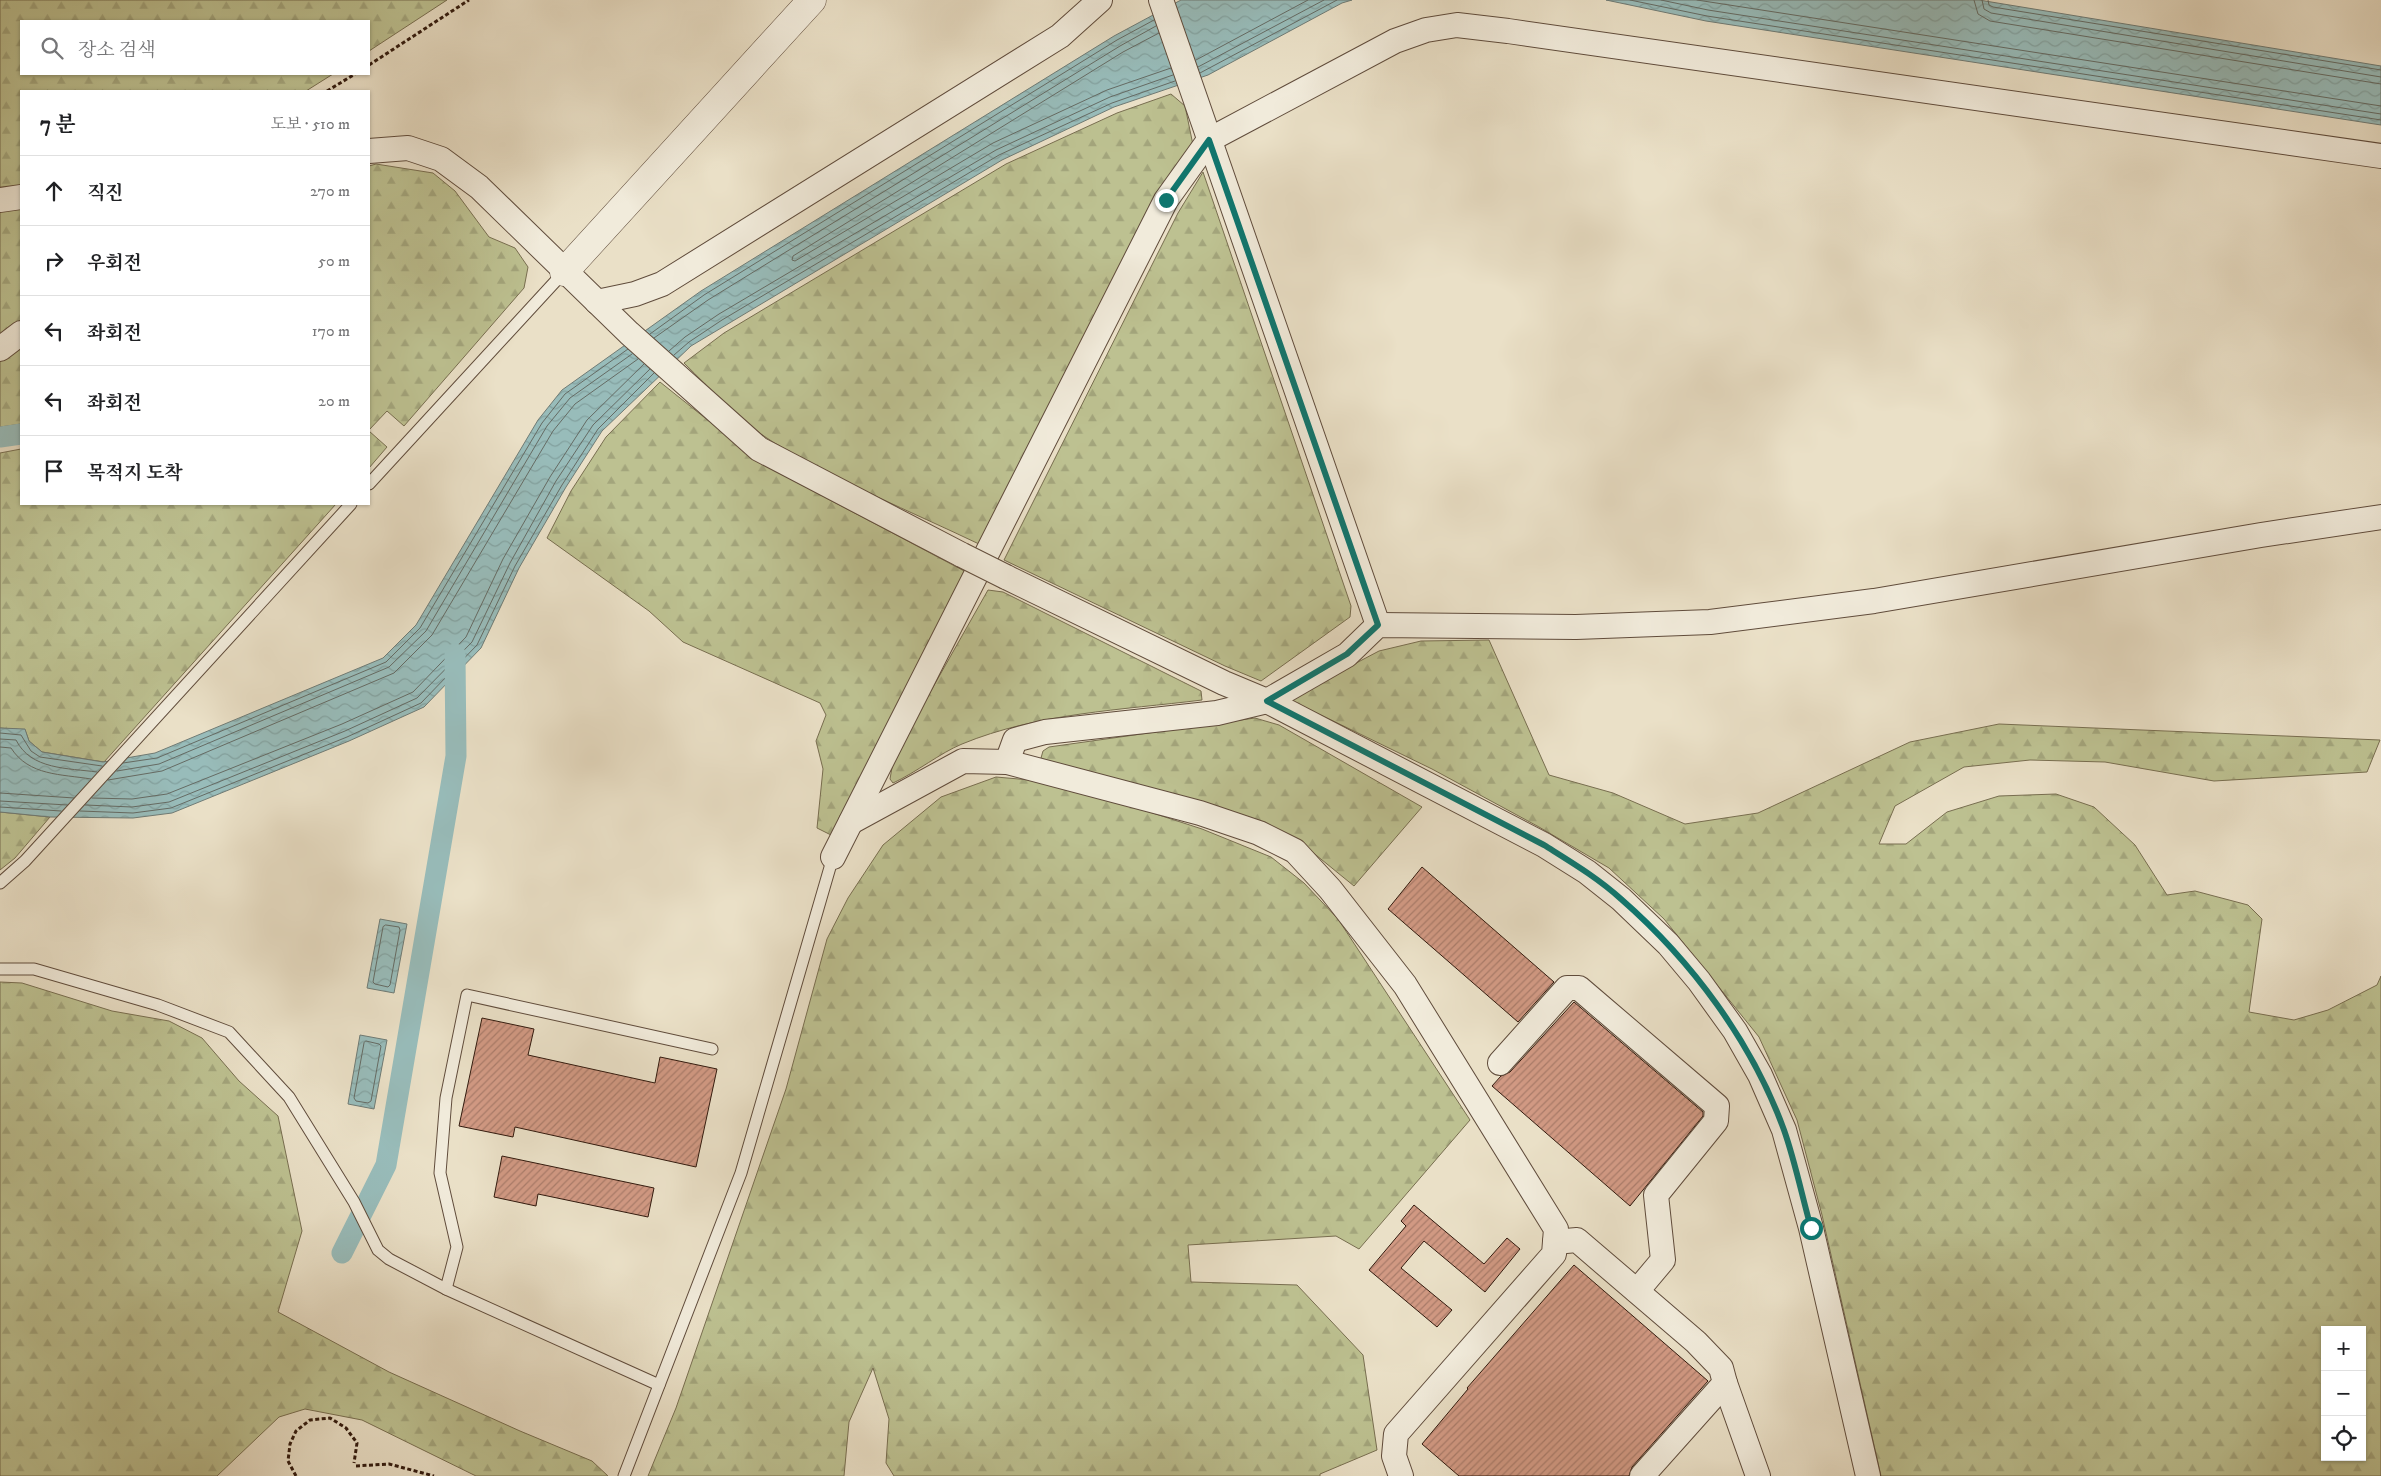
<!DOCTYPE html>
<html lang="ko">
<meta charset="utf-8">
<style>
body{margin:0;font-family:"IM FELL DW Pica","Noto Serif KR",serif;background:#f6f6f6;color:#202124}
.controls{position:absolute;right:15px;bottom:15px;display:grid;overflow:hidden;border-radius:0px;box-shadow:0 1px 4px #0004}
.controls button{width:45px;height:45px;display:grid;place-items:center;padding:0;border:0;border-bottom:1px solid #e0e0e0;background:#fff;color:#202124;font:25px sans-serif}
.stop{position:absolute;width:15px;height:15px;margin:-11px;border:4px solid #0f766e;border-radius:50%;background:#fff}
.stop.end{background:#0f766e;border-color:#fff;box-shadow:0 1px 5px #0008}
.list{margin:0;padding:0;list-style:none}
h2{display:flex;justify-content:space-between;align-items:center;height:65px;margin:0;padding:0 20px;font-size:21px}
h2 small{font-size:16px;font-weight:400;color:#757577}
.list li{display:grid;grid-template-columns:32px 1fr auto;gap:15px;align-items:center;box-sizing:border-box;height:70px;padding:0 20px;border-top:1px solid #e0e0e0}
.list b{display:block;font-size:19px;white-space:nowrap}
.list em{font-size:16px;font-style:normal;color:#757577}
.icon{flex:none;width:28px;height:28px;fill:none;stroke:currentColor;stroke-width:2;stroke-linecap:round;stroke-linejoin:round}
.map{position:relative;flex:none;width:2381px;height:1476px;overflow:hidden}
.search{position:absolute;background:#fff;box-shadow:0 1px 4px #0004;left:20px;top:20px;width:350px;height:55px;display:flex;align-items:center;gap:12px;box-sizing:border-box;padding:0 18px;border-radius:0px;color:#757577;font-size:19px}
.panel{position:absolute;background:#fff;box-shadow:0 1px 4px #0004;left:20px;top:90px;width:350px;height:415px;border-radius:0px}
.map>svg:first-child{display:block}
.forest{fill:url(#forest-firs);stroke:#786e50;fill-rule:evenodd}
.water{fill:url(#water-waves);stroke:#6f7b75}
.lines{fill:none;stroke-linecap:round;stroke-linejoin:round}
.shore{stroke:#656b64;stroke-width:1}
.canal{stroke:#98bcba;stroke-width:21}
.building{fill:url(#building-hatch);stroke:#321a0e}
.service-casing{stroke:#604c3c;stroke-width:13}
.minor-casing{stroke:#604c3c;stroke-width:26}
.tertiary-casing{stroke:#604c3c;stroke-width:29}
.path{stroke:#321a0e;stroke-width:3;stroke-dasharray:4 2.5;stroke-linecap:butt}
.service{stroke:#f1ebdb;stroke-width:11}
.minor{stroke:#f1ebdb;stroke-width:24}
.tertiary{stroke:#f1ebdb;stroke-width:28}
.minor-bridge-casing{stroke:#604c3c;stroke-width:26;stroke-linecap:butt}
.minor-bridge{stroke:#f1ebdb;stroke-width:24}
.route{stroke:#0f766e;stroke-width:6}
</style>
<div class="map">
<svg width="2381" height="1476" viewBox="0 0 2381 1476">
<defs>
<pattern id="forest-firs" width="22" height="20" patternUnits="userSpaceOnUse" patternTransform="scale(1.25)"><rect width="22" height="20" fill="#bdc191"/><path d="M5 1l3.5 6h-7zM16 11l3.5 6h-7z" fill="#a3a57c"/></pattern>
<pattern id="water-waves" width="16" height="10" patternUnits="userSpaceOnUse" patternTransform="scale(1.25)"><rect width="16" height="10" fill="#98bcba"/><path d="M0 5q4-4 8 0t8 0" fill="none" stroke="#83a19f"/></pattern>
<pattern id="building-hatch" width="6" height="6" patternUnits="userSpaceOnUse" patternTransform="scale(1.25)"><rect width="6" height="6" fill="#d19983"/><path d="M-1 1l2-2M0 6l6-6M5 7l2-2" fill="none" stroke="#aa7c6a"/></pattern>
</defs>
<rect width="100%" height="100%" fill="#eae0c7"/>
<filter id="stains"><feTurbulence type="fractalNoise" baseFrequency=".004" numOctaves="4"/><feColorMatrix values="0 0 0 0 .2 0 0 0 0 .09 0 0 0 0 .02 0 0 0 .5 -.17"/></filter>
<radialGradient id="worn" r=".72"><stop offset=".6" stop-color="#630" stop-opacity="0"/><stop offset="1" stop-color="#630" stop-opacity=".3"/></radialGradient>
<g class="forest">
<path d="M0,0H447L369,51V21H21V74H333L306,91H21V189L0,192Z"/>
<path d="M1171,94L1185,106L1193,145L979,544C910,511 838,482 773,442C740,422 712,390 684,363L724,333L1006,164L1117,113Z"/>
<path d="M376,164L433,173L455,191L489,237L515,248L528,267L524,288L404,426L387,411L369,430V166Z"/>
<path d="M1203,172L1351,606L1350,617L1261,681L1225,666L1004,560L1178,213Z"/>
<path d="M21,204V320L0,337V207Z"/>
<path d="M21,341V424L0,427V358Z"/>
<path d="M660,382L764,465L968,573L835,837L817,828L823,769L816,741L826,715L820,703L683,642L649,611L547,538L571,491L606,437Z"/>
<path d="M369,431L387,447L369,468Z"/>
<path d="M21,449V504H336L104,762L42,752L29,741L25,730L0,728V453Z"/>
<path d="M988,590L1003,592L1201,691L1202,700C1122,710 1037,713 962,744C940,753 917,772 893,783L890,779L894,756Z"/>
<path d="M1489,640L1549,775L1613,793L1685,824L1758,813L1910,742L1999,724L2380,740L2367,772L2214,781L2105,762L2030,760L1964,767L1895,806L1879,844H1906L1947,812L1999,796L2056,794L2094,807L2135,845L2167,895L2195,891L2248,905L2262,919L2249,1012L2294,1020L2328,1010L2377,985L2381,976V1476H1881L1822,1215L1797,1120L1759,1037L1664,919L1609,868L1539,827L1432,769L1288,699L1379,651L1421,641ZM2325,1330H2362V1457H2325Z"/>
<path d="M1255,718L1279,725L1422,807L1354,886L1300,842L1056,766L1041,758L1043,751L1049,747Z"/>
<path d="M996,777L1030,780L1125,804L1202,829L1271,857L1304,883L1338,919L1470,1120L1359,1249L1336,1236L1188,1245L1191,1282L1297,1285L1363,1355L1377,1450L1320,1474V1476H894L886,1463L889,1419L873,1368L849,1422L844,1476H648L676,1408L786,1089L827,939L848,898L883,845L941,797Z"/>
<path d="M0,812L50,817L15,858L0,870Z"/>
<path d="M0,982L22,983L112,1011L169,1021L202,1038L239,1081L278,1116L302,1231L278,1312L389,1372L520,1431L592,1461L608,1476H476L362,1420L305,1409L279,1417L217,1476H0Z"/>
</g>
<g class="water">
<path d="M1181,0H1352L1342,3L1208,75L1114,107L1002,160L691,346L602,431L566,487L519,568L481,648L424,707L349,741L172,813L133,818L50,817L0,812V728L25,729L29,741L42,752L103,762L155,753L383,658L416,625L538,420L562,390L701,291L1114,36Z"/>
<path d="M1606,0H1979L2381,66V125L1706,21Z"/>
<path d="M380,919L407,924L394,993L367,988Z"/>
<path d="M360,1035L387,1040L374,1109L348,1104Z"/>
</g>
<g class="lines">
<g class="shore">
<path d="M1630,0L1707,16L2381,120"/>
<path d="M1661,0L1708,10L2381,114"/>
<path d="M1697,0L2381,106"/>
<path d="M1974,0L1978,14L1990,21L2381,84"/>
<path d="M1982,0L1984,9L1991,13L2381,77"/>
<path d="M1988,0L1989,5L1993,7L2381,70"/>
<path d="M1159,33L1123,52L793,256L792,260L795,261L993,143L1107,90L1171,68"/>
<path d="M1196,60L1308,0"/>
<path d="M1198,67L1324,0"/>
<path d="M1200,73L1337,0"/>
<path d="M650,334L704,295L1117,40L1154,20"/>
<path d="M654,338L708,300L1120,46L1156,26"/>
<path d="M669,351L685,337L719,314L996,150L1110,97L1173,75"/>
<path d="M674,355L689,342L722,320L999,155L1112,103L1175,81"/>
<path d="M0,733L21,735L31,751L40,757L102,766"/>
<path d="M0,739L16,740C31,770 68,768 97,772"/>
<path d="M0,747L11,748C29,776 61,774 91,779"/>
<path d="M123,763L157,758L386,662L420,628L542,423L565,394L628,349"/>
<path d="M117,771L159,764L389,667L426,631L547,426L570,398L632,354"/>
<path d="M108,780L162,771L394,673L432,635L553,431L575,404L638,359"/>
<path d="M0,793L74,798"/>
<path d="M92,798L132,799L167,794L342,724L413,692L466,637L503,559L550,477L587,420L644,364"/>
<path d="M0,801L67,805"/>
<path d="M85,805L132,807L169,802L345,731L417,698L472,642L510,563L556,481L593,425L650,369"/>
<path d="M0,807L61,811"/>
<path d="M80,811L133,813L171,808L347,737L421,703L477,645L515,566L562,485L598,429L654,373"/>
<path d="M386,925L399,927L400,930L390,985L388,987L375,984L373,982L383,927Z"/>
<path d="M366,1041L379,1044L381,1046L371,1101L368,1103L356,1101L354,1098L364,1043Z"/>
</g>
<g class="canal">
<path d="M0,437L21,434"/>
<path d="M342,1253L386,1165L456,756L455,654"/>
</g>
</g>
<g class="building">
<path d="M1422,867L1554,982L1518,1022L1388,909Z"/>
<path d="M1574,1002L1703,1112V1116L1630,1206L1492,1086L1501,1076L1510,1072Z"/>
<path d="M482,1018L534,1029L528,1055L655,1083L660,1057L717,1069L696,1167L515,1127L513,1137L459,1126Z"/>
<path d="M502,1156L654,1188L648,1217L538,1194L536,1206L494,1197Z"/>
<path d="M1414,1205L1484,1264L1507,1238L1520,1249L1485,1292L1424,1241L1401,1268L1452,1310L1437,1327L1369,1270L1406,1226L1401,1221Z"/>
<path d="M1574,1265L1708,1381L1632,1467L1629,1476H1459L1422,1444L1468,1389L1467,1388Z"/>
</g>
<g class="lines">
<defs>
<g id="service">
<path d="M369,484L564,272"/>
<path d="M0,883L25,861L351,504"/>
<path d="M0,969H34L158,1005L229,1032L289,1097L354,1202L378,1250L389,1259L446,1289L659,1385"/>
<path d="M446,1289L457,1247L440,1173L446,1098L467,995L712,1049"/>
<path d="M624,1476L741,1173L833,857"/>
</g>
<g id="minor">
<path d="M1161,0L1378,625"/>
<path d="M369,151L408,148L441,159L479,187L629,333L759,449L962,555"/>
<path d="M0,200L21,197"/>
<path d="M597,302L635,294L662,284L1060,36L1100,0"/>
<path d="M0,349L21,333"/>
<path d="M1006,577L1224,683L1267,701L1544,845L1587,872L1621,899L1668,944L1699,981L1735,1031L1760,1075L1784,1130L1811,1228L1868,1476"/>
<path d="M1007,762L1015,740L1045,732L1217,713L1267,701L1347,655L1378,625L1576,627L1710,622L1874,601L2261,535L2381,517"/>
<path d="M851,822L963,761L1007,762L1200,813L1259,833L1295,851L1330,889L1405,985L1556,1229L1554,1254L1396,1434L1394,1456L1401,1476"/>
<path d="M833,857L1166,200L1209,140L1395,41L1426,30L1457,25L1508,31L2381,156"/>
<path d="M1500,1063L1567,988H1579L1717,1106L1716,1121L1656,1195L1663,1260L1637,1291"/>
<path d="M1555,1242L1577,1240L1696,1342L1721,1368L1725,1383L1642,1476"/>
<path d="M1725,1383L1758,1476"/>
</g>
<path id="tertiary" d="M564,272L812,0"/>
</defs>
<use href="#service" class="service-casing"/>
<use href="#minor" class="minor-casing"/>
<use href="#tertiary" class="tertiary-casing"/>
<g class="path">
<path d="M369,65L469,0"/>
<path d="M327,91L355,74"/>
<path d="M356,1466L389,1464L434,1476"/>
<path d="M296,1476L288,1461L290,1444L296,1431L310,1420L330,1418L346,1428L357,1443L354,1463"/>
</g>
<use href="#service" class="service"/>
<use href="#minor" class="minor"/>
<use href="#tertiary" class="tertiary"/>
<defs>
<path id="minor-bridge" d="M962,555L1006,577"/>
</defs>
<use href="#minor-bridge" class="minor-bridge-casing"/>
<use href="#minor-bridge" class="minor-bridge"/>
</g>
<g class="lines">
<path class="route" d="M1166,200L1209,140L1378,625L1347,654L1267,701L1544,845C1571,862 1598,878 1621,899C1692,961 1752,1042 1784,1130C1795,1161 1802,1196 1811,1228"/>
</g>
<rect width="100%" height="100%" filter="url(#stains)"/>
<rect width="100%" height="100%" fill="url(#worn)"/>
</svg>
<div class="controls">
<button>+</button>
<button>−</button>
<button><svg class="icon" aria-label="locate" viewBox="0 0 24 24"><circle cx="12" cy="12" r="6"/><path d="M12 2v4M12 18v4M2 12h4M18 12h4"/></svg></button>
</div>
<div class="stop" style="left:1811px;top:1228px"></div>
<div class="stop end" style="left:1166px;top:200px"></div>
<div class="search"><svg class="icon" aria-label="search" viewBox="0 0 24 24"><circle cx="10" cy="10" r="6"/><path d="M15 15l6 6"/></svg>장소 검색</div>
<section class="panel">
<h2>7 분<small>도보 · 510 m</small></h2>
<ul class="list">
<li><svg class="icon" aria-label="ahead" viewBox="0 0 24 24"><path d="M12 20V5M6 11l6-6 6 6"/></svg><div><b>직진</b></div><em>270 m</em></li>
<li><svg class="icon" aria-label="right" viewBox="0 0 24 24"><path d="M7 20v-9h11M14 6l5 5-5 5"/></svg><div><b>우회전</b></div><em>50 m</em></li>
<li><svg class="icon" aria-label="left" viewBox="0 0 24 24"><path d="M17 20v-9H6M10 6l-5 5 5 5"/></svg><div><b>좌회전</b></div><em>170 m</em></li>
<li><svg class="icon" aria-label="left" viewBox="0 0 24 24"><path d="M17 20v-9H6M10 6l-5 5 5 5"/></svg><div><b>좌회전</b></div><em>20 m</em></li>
<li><svg class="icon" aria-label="arrive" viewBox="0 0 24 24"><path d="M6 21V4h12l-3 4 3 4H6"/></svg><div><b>목적지 도착</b></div></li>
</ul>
</section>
</div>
